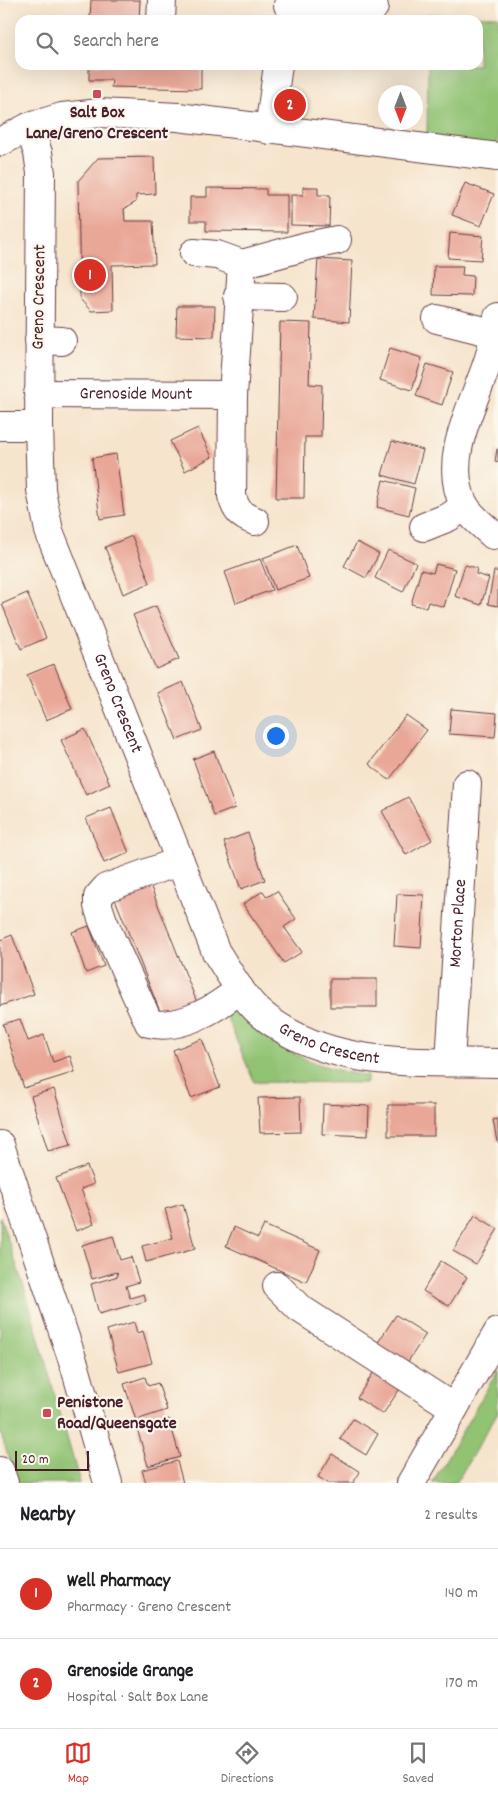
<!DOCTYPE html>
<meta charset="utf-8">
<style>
body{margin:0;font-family:Dekko,sans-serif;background:#f6f6f6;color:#202124}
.compass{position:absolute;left:378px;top:85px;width:45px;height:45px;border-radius:50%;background:#fff;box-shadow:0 5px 20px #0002;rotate:180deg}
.scale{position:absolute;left:15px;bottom:12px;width:74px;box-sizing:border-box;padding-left:5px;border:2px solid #4a1f2b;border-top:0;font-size:14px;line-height:18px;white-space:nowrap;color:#4a1f2b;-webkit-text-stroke:4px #fbf7ec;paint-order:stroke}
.you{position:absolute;left:275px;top:735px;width:18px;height:18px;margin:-12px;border:4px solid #fff;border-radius:50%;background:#1a73e8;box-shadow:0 0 0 8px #1a73e833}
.badge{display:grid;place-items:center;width:32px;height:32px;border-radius:50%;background:#d93025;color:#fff;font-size:16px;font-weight:700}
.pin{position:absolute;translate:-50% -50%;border:2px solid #fff;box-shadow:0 1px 5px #0006}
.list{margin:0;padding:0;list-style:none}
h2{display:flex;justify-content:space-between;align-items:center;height:65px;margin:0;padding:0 20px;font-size:21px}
h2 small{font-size:16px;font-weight:400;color:#757577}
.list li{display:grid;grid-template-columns:32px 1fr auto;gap:15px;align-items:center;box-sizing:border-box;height:90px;padding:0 20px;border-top:1px solid #e0e0e0}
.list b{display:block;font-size:19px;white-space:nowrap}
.list p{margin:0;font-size:16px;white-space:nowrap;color:#757577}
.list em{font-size:16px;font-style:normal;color:#757577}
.icon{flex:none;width:28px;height:28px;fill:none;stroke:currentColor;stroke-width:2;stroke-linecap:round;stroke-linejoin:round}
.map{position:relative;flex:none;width:498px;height:1483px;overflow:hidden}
.search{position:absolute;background:#fff;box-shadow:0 5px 20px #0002;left:15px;right:15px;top:15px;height:55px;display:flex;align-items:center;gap:12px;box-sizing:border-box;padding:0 18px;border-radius:15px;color:#757577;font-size:19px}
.sheet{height:245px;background:#fff}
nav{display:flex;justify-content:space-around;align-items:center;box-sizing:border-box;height:70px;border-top:1px solid #e0e0e0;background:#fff;font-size:14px;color:#757577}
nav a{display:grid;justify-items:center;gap:2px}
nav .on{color:#d93025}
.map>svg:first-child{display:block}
.green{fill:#91c373;stroke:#6e714f}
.building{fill:#e9a798}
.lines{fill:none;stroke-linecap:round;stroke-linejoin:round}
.minor-casing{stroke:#643d43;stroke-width:30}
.highway-casing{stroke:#643d43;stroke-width:30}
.minor{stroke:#fff;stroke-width:28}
.highway{stroke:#fff;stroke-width:28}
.poi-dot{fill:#d1495b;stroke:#fbf7ec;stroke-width:2}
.labels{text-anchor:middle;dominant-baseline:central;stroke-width:4.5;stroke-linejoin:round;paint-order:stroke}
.poi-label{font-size:18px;font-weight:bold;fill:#4a1f2b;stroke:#fbf7ec}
.street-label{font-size:18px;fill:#4a1f2b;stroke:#fbf7ec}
</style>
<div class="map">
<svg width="498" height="1483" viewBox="0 0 498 1483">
<rect width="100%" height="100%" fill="#fbf7ec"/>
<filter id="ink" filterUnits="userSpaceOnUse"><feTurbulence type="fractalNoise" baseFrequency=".02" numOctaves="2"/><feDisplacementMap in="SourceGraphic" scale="10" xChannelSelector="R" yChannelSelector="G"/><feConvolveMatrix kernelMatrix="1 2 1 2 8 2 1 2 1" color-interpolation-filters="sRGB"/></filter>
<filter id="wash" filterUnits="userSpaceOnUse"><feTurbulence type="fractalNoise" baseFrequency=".0096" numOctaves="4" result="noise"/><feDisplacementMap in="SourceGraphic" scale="20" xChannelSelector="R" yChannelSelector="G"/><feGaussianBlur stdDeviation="1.12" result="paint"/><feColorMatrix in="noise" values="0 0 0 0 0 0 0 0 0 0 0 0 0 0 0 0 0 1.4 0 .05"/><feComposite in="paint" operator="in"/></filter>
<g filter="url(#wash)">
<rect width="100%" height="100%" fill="#f6e4cc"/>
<g class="green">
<path d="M429,14L498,16V147L427,135L428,65H478V20H429Z"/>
<path d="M237,1010C243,1016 249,1025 256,1030C287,1055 328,1070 367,1076V1083L254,1082L225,1013Z"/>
<path d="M0,1216L25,1290L80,1483H17L0,1431Z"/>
<path d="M498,1370V1412L456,1483H432Z"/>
</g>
<g id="blocks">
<g class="building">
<path d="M91,0H140L139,20H90Z"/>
<path d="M89,65H201V89L111,87L112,80H89Z"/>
<path d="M154,157L155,194L136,195V202L124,209L125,221H153L155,264L112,265L113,310L91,311L80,299L78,181L98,158Z"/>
<path d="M465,183L494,194L481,226L452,215Z"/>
<path d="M303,187H318V195H330L329,226L291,225V195H303Z"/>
<path d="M207,188L266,189V195H287V232L206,231V221H190V197H207Z"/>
<path d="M450,233L483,236L481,260L448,258Z"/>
<path d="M318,259L352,261L349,322L314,319Z"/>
<path d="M434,266H463L462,275L473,276L472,296L433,295Z"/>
<path d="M177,306H215L214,337L176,336Z"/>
<path d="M280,322L311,323L309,384L322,385L321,437H305L304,498H276Z"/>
<path d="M390,348L422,358L412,390L380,380Z"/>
<path d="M427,364L453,372L442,405L416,396Z"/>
<path d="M198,428L212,457L185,471L170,441Z"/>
<path d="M392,441L423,450L414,484L382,475Z"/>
<path d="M497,449H498V462L495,461Z"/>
<path d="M116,454L124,515L100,519L92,458Z"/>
<path d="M383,480L415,488L409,515L377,507Z"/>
<path d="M132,536L150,583L123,594L105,547Z"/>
<path d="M357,542L379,554L366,578L344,566Z"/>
<path d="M297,545L309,578L275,590L263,558Z"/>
<path d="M388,550L416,563L403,592L375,578Z"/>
<path d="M260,559L272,590L236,603L225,572Z"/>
<path d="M436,564L455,569L444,607L428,602L426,608L411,604L421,570L433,573Z"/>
<path d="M465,565L477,568L476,574L489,578L481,605L455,596Z"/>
<path d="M494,571H498V606L488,604Z"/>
<path d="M27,593L46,638L21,649L2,604Z"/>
<path d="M156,606L179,659L156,669L133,615Z"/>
<path d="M54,664L72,709L46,720L27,675Z"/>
<path d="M183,682L202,730L177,740L158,693Z"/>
<path d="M451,709L497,713L495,737L449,734Z"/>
<path d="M406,715L427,730L389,780L369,764Z"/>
<path d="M85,729L110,784L86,795L61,740Z"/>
<path d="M214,751L235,808L214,816L193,759Z"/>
<path d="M408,797L432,840L406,855L382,811Z"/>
<path d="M111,808L129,853L104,863L86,818Z"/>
<path d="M248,833L265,880L241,889L224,842Z"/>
<path d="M148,880L198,1005L163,1019L113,894Z"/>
<path d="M263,891L267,897L277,891L296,919L284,927L302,952L284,963L243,904Z"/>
<path d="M397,894L424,895L421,948L394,946Z"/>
<path d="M89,926L104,966L86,973L72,932Z"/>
<path d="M12,935L34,994L0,1006V940Z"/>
<rect x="330" y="979" width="47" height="28"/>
<path d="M20,1019L28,1041L44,1035L53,1062L70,1056L75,1072L24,1088L3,1024Z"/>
<path d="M202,1039L220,1087L191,1098L173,1050Z"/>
<path d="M54,1089L71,1145L48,1151L31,1096Z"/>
<path d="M300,1097L301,1132L260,1133L258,1098Z"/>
<path d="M323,1104L369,1106L368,1136L322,1134Z"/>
<rect x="388" y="1105" width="46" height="31"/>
<path d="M498,1119V1142H497L493,1120Z"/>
<path d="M87,1166L94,1184L81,1189L94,1224L76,1231L56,1178Z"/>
<path d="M183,1204L195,1249L146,1262L142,1246L173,1238L165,1209Z"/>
<path d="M475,1215L498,1229L476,1264L453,1251Z"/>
<path d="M264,1225L320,1250L306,1282L226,1246L234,1227L258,1238Z"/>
<path d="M113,1236L120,1260L131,1257L139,1282L126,1286L130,1298L144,1294L146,1301L99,1314L91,1284L118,1276L117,1272L92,1279L82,1245Z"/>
<path d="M441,1261L467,1277L449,1306L423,1291Z"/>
<path d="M396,1315L426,1334L405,1366L375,1347Z"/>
<path d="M134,1322L137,1333L143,1331L152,1363L119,1372L107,1330Z"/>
<path d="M377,1367L403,1384L383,1414L357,1398Z"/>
<path d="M145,1377L148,1386L158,1383L167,1410L136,1420L124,1384Z"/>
<path d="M169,1419L180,1457L148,1466L137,1428Z"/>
<path d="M353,1419L378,1434L366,1455L340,1439Z"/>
<path d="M332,1454L360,1472L353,1483H328L318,1477Z"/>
<path d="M177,1461L183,1483H146L142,1470Z"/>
</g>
</g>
</g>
<g filter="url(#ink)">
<use href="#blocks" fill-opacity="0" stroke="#643d43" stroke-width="1"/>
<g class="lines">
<defs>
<g id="minor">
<path d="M288,5L374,7"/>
<path d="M161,20L162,0"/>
<path id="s1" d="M29,127L38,153L41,173L39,426L41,490L49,531L216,952C229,972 241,995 258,1011C325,1070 416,1061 498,1063"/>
<path d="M269,130L278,65"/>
<path d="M0,142L29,127L62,117L100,113L178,117L498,157"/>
<path d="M194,253L217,255L242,264L307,246L337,240"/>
<path d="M242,264L233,395L232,496C236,511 241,516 255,521"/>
<path d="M238,296L283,297"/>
<path d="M437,319L493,333"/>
<path d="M39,340L62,341"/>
<path id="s2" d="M38,394L233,395"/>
<path d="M0,426H39"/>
<path d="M424,527L449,517L465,506"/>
<path d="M493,535C484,526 470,516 464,505C441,458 474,405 488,361C493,347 494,331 498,317"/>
<path d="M180,861L106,888L98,897V906L103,921L149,1023C180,1031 217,1008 240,989"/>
<path id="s3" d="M450,1062L467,784"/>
<path d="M277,1286L299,1308L454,1408"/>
<path d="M0,1471L4,1483"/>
<path d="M411,1483L498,1332"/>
</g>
<path id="highway" d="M0,1145L75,1367L108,1483"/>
</defs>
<use href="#minor" class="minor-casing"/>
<use href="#highway" class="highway-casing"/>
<use href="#minor" class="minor"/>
<use href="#highway" class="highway"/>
</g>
</g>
<g class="poi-dot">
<rect x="92" y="89" width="10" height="10" rx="2.5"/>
<rect x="42" y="1408" width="10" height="10" rx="2.5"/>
</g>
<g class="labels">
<g class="poi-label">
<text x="97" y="113">Salt Box<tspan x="97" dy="21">Lane/Greno Crescent</tspan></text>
<text x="57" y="1403" text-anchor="start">Penistone<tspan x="57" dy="21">Road/Queensgate</tspan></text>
</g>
<g class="street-label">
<text transform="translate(40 297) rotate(-89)">Greno Crescent</text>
<text stroke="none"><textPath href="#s2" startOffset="98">Grenoside Mount</textPath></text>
<text stroke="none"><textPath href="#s1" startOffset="592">Greno Crescent</textPath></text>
<text stroke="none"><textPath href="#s3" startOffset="139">Morton Place</textPath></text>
<text stroke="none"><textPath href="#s1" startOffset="1012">Greno Crescent</textPath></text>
</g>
</g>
</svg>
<svg class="compass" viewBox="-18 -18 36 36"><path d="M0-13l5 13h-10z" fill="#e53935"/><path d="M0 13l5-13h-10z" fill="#757577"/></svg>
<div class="scale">20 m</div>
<div class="you"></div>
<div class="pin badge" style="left:90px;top:275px">1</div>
<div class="pin badge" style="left:290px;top:105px">2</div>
<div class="search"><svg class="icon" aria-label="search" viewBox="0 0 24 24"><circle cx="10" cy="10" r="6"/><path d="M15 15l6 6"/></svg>Search here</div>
</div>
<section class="sheet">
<h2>Nearby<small>2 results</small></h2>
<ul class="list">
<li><span class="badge">1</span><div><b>Well Pharmacy</b><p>Pharmacy · Greno Crescent</p></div><em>140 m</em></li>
<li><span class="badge">2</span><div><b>Grenoside Grange</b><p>Hospital · Salt Box Lane</p></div><em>170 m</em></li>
</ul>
</section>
<nav>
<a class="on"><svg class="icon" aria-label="map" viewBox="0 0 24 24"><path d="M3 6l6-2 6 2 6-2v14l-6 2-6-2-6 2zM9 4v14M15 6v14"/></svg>Map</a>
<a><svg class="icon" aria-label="directions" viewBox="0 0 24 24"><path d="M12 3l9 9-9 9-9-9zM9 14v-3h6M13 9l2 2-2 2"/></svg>Directions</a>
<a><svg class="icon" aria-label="saved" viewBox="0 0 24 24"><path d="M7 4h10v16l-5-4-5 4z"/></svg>Saved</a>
</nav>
